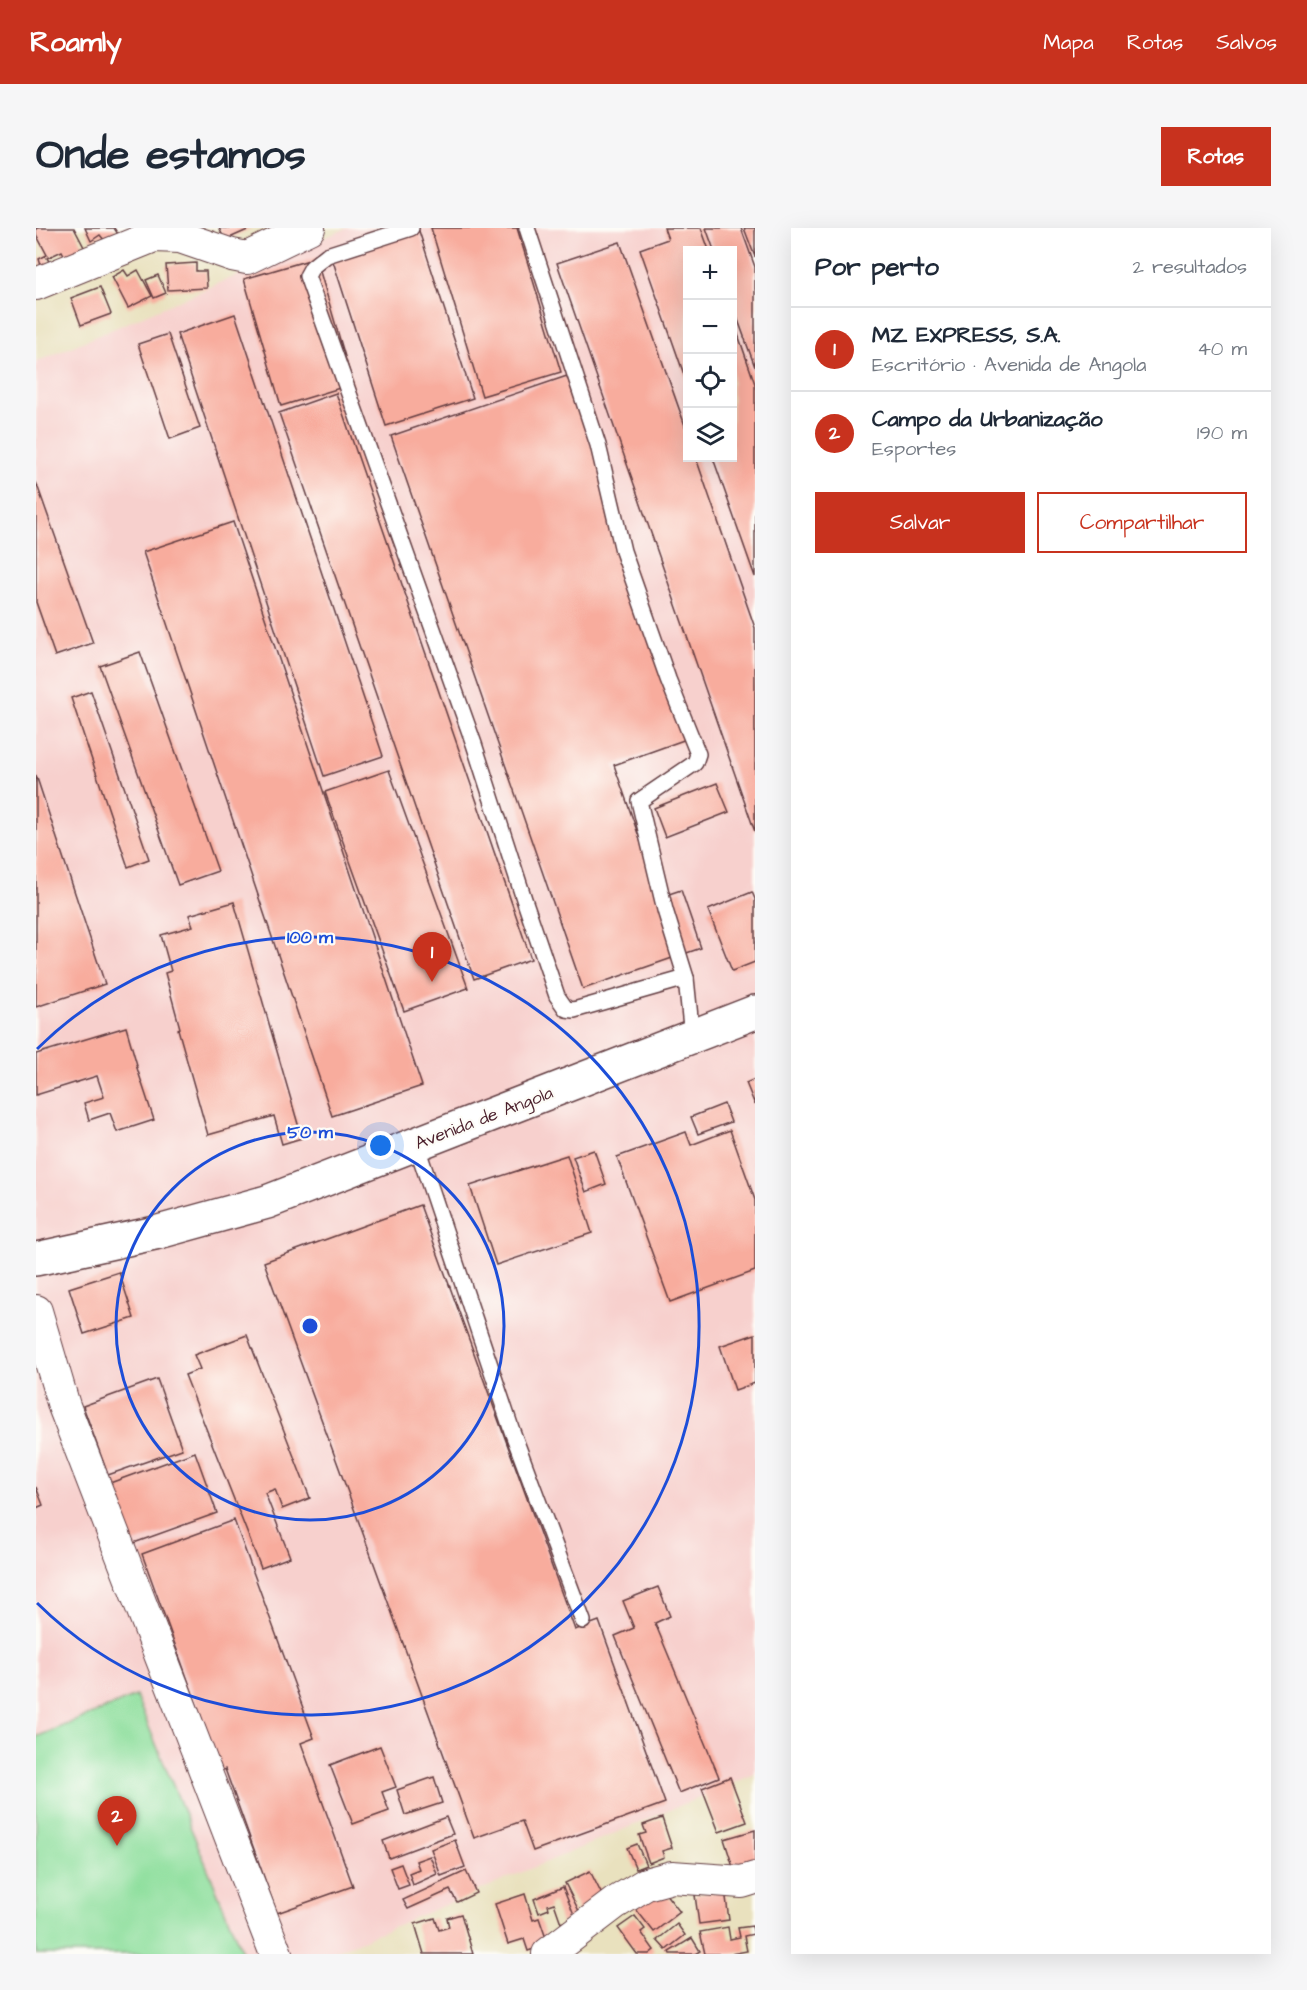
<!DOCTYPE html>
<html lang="pt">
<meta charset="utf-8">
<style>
body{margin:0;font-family:"Architects Daughter",sans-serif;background:#f6f6f7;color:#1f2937}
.controls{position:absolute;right:18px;top:18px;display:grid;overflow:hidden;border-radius:0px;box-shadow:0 6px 24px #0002}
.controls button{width:54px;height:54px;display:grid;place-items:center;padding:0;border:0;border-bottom:2px solid #e0e1e3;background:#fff;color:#1f2937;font:30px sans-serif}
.you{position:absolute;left:345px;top:918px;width:21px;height:21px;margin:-15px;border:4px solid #fff;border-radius:50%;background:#1a73e8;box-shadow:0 0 0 9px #1a73e833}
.badge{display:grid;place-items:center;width:39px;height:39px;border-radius:50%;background:#c8321e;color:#fff;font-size:20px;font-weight:700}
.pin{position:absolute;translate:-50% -50px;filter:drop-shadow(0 2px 3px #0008)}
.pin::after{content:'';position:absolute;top:32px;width:21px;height:18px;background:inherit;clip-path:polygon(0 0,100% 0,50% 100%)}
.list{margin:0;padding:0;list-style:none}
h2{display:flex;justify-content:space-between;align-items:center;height:78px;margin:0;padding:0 24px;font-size:26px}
h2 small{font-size:20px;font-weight:400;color:#747a83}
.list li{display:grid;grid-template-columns:39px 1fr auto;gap:18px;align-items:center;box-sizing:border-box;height:84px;padding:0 24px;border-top:2px solid #e0e1e3}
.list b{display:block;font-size:22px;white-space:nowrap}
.list p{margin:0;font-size:20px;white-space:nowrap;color:#747a83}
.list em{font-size:20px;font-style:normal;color:#747a83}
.actions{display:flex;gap:12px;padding:18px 24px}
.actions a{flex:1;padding:14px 0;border:2px solid #c8321e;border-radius:0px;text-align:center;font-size:21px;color:#c8321e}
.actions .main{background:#c8321e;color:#fff}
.icon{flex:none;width:33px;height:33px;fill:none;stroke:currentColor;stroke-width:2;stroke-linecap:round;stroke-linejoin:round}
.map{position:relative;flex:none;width:719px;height:1726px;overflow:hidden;border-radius:0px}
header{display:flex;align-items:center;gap:36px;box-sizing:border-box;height:84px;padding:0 30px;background:#c8321e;color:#fff}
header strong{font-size:28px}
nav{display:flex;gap:33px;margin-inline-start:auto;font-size:21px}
.intro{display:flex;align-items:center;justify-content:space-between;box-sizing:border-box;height:144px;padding:0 36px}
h1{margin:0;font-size:42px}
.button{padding:15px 27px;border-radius:0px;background:#c8321e;color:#fff;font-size:21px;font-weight:700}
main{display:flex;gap:36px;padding:0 36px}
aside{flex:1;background:#fff;border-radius:0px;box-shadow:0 6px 24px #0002}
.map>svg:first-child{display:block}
.built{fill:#f7d0cd;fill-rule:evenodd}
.grass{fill:#8fdf9e;stroke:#6c7f64;stroke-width:1.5}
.building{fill:#f8ac9d}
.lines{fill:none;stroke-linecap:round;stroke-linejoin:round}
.lane-casing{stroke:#623c41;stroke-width:18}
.street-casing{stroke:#623c41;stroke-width:34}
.secondary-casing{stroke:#623c41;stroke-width:36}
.lane{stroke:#fff;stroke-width:15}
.street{stroke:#fff;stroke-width:32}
.secondary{stroke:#fff;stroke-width:33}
.ring{fill:none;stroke:#1d4ed8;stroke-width:3}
.labels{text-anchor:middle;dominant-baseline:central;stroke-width:4.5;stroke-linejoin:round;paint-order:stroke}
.street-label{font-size:18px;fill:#4a1f2b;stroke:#fdfcf7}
.centre{fill:#1d4ed8;stroke:#fdfcf7;stroke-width:3}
.ring-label{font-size:18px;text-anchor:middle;font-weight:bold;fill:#1d4ed8;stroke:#fdfcf7;stroke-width:4.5;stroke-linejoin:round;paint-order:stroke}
</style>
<header>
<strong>Roamly</strong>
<nav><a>Mapa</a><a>Rotas</a><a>Salvos</a></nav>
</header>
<div class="intro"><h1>Onde estamos</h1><a class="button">Rotas</a></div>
<main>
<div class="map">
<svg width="719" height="1726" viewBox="0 0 719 1726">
<rect width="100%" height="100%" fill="#fdfcf7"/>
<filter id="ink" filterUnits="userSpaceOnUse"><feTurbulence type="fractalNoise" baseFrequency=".0167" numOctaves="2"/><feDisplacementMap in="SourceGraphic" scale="12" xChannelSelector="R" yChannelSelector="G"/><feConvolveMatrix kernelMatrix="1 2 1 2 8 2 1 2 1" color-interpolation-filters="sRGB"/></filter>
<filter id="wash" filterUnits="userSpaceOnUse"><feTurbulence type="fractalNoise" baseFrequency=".008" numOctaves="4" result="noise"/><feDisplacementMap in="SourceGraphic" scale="24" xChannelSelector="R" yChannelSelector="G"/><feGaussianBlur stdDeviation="1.35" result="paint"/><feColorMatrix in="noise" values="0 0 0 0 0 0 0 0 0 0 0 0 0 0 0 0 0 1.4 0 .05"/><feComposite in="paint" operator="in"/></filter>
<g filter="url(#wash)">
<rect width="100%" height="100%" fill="#e9e1be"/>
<path class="built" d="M311,0H719V1546L293,1726H0V134ZM652,22H696V230H652Z"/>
<path class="grass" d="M100,1468L207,1726H0V1509Z"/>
<g id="blocks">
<g class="building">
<path d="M0,0H38L50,23L31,32L26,23L11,30L16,38L6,41L3,31L11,27L0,6Z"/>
<path d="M49,0H78L82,6L69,13L64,7L55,13Z"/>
<path d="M183,0H216L189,12Z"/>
<path d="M395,0H481L525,144L446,168Z"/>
<path d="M628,0H665L673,22H652L651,155L604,21L632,11Z"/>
<path d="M670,0H705L719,39V139L696,75V22H678Z"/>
<path d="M708,0H719V29Z"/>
<path d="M383,3L437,170L350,198L296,30Z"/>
<path d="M584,14L652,206V230H660L719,400V604L521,35Z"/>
<path d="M280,30L317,156L245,178L208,51Z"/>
<path d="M160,35V43H170L171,60L132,62L130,37Z"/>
<path d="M88,42L92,48L102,42L116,68L92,80L76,49Z"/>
<path d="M122,47L130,65L118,70L110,52Z"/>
<path d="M64,59L75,86L45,97L35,70Z"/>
<path d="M199,86L347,528L288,548L141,106Z"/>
<path d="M697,92L719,156V349L677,230H696Z"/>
<path d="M132,106L164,200L134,211L102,116Z"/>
<path d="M531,148L656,509L578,537L624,669L645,662L665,720L547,761L355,208Z"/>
<path d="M300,165L495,731L438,751L243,185Z"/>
<path d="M0,254L57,415L19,428L0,374Z"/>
<path d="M197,294L386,858L296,888L107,324Z"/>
<path d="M104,424L182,643L142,657L64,438Z"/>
<path d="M55,463L113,631L92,639L35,470Z"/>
<path d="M353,542L432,760L368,783L289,564Z"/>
<path d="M0,547L69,756L0,779Z"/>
<path d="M681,555L693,584L629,609L618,580Z"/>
<path d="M716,664L719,671V734L696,743L672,682Z"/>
<path d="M198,674L266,910L246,916L238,888L172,907L142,801L144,800L129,745L135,743L125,707L157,698L153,687Z"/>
<path d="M90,799L101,837H100L118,892L81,904L74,885L53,892L48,875L68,869L61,848L0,867V826Z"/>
<path d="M719,851V877L710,855Z"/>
<path d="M688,876L695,894L662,906L655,889Z"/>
<path d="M694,902L719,972V1043L634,1074L581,929L650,904L655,917Z"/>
<path d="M558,922L570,956L550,964L537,929Z"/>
<path d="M531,927L556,1005L460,1037L434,958Z"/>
<path d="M384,977L539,1402L563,1393L629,1575L497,1623L486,1593L438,1610L228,1034Z"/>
<path d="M83,1044L98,1090L48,1106L33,1060Z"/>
<path d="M719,1106V1155L699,1162L684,1118Z"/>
<path d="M211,1107L274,1270L246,1281L239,1261L229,1265L254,1329L225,1340L149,1147L164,1141L158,1127Z"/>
<path d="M121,1151L146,1221L72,1247L47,1178Z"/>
<path d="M159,1224L181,1285L95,1316L74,1255Z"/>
<path d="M0,1259L7,1277L0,1280Z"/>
<path d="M198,1292L278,1510L265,1515L317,1658L241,1685L189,1541L185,1543L106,1326Z"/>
<path d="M622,1359L634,1388L619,1395L683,1549L643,1565L579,1408L598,1400L587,1373Z"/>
<path d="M344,1518L360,1559L346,1564L353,1583L317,1596L294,1537Z"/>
<path d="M398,1549L406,1575L369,1587L361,1562Z"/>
<path d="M694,1549L711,1594L683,1604L666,1560Z"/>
<path d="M410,1589L417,1606L353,1630L347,1613Z"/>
<path d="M626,1590L636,1620L626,1623L628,1629L613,1635L603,1607L610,1605L607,1597Z"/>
<path d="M719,1602V1636L698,1642L688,1611Z"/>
<path d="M419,1612L429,1639L405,1648L395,1621Z"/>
<path d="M601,1616L610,1637L600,1641L591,1620Z"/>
<path d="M394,1628L401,1646L377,1657L373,1645L383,1641L380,1633Z"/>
<path d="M365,1636L373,1657L362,1661L354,1640Z"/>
<path d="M430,1643L440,1665L421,1674L414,1662L372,1681L367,1672Z"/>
<path d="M554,1643L570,1675L545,1687L529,1655Z"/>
<path d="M527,1659L539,1689L525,1695L518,1675L512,1677L513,1681L503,1685L498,1671Z"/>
<path d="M625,1660L644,1684L618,1704L599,1680Z"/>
<path d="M689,1662L693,1692L663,1696L659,1667Z"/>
<path d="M489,1666L497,1692L503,1690L512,1716L492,1723L488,1711L472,1716L459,1676Z"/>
<path d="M425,1686L437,1726H388L379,1696L399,1690L403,1702L413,1699L411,1690Z"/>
<path d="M599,1688L609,1701L605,1704L618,1722L613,1726H601L582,1700Z"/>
<path d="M641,1696L649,1707L630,1722L621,1712Z"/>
<path d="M716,1698L718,1706L708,1708L711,1723L695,1726H669L664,1704L692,1699L694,1711L704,1709L702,1700Z"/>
<path d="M656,1710L664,1723L659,1726H634L633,1724Z"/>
</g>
</g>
</g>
<g filter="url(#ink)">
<use href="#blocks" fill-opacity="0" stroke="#623c41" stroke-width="1.5"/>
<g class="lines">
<defs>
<g id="lane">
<path d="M375,0L291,27L276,39L271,48L438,516L488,671L521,768L530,781L538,782L650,750"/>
<path d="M491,0L562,217L587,323L632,451L662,526L659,535L603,573L629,682L650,750L656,809"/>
<path d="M380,916L476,1203L547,1393"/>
</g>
<g id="street">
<path d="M0,56L118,8L144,9L196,27L211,30L273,0"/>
<path d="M0,1083L28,1178L240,1726"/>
<path d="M512,1726L579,1675L610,1656L636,1649L706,1654L719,1650"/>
</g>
<path id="secondary" d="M0,1031L119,1005L231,974L719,784"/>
</defs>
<use href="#lane" class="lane-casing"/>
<use href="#street" class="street-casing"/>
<use href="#secondary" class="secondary-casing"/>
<use href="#lane" class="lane"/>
<use href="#street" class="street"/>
<use href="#secondary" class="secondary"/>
</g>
</g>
<g class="ring">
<circle cx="274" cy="1098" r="194"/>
<path d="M1 821A389 389 0 1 1 1 1375"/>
</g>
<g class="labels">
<g class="street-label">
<text transform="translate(448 890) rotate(-21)">Avenida de Angola</text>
</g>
</g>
<circle cx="274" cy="1098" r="9" class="centre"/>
<g class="ring-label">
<text x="274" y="715">100 m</text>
<text x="274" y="910">50 m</text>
</g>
</svg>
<div class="controls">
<button>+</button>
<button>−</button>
<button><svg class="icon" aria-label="locate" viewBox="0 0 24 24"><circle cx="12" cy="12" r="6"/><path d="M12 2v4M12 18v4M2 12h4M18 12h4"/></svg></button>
<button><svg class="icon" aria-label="layers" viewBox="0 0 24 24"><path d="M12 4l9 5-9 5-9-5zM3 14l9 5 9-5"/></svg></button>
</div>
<div class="you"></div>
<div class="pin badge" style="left:396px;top:754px">1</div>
<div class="pin badge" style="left:81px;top:1618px">2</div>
</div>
<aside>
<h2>Por perto<small>2 resultados</small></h2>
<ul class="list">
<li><span class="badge">1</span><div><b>MZ EXPRESS, S.A.</b><p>Escritório · Avenida de Angola</p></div><em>40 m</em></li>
<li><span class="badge">2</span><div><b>Campo da Urbanização</b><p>Esportes</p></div><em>190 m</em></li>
</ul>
<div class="actions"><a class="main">Salvar</a><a>Compartilhar</a></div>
</aside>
</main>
